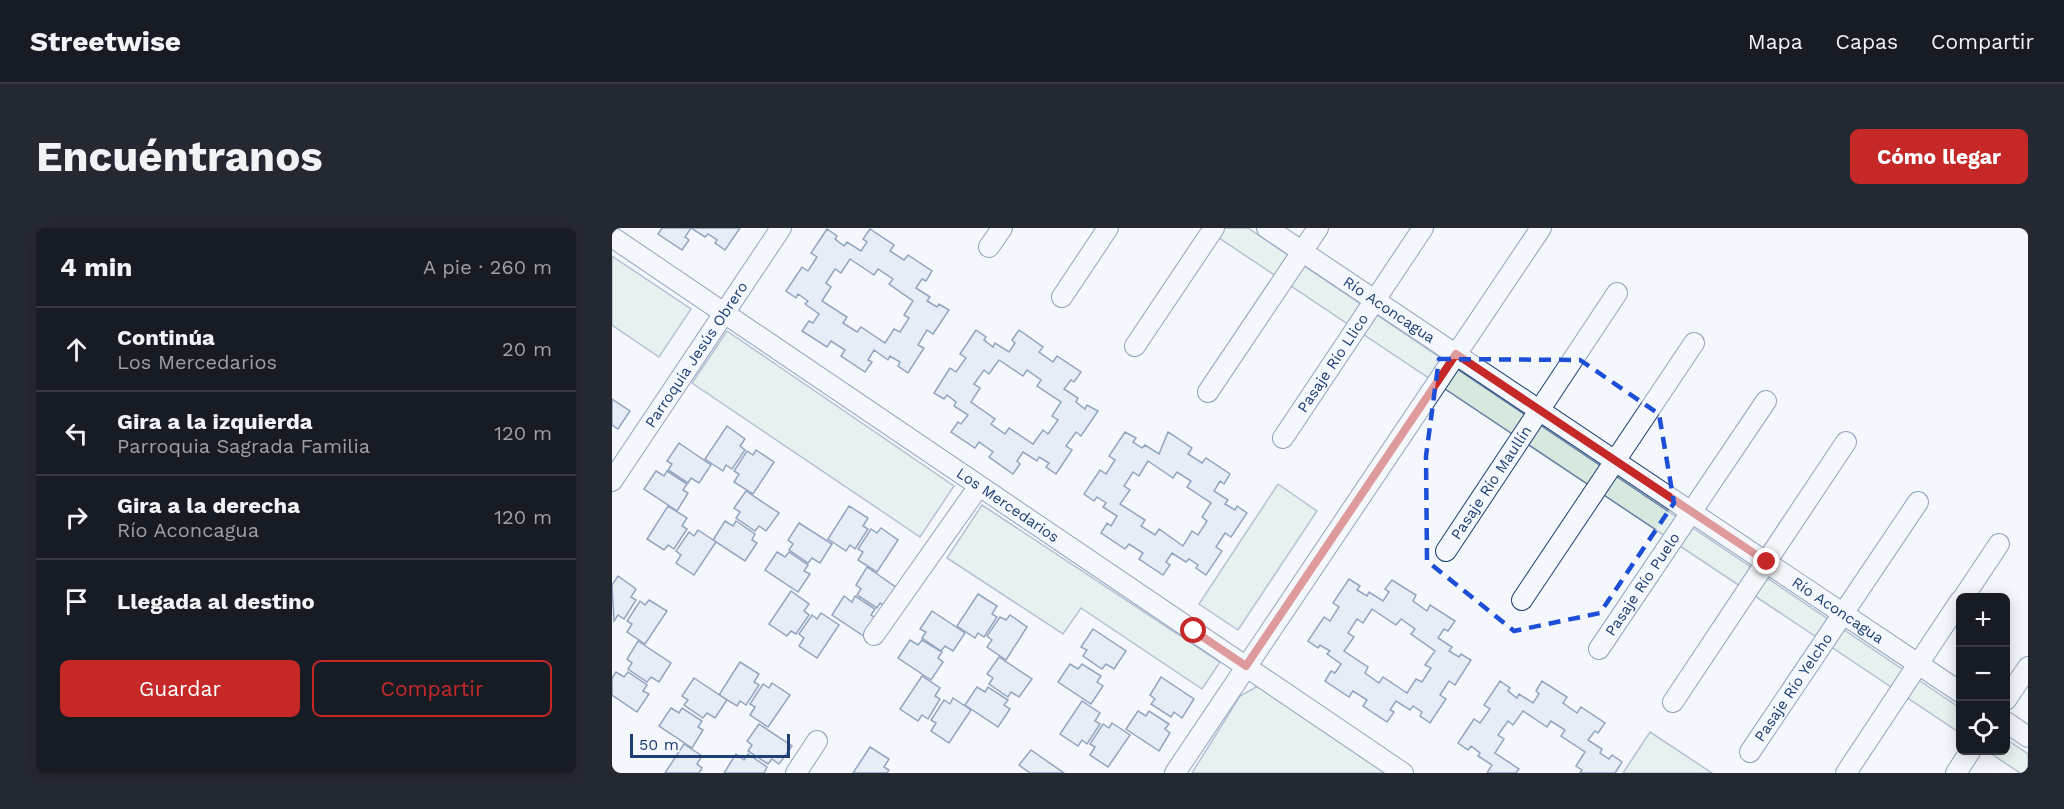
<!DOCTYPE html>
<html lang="es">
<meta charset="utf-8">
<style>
body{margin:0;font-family:"Work Sans",sans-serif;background:#242831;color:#f1f3f6}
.controls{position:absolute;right:18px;bottom:18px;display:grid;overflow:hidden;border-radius:9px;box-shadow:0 3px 15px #0003}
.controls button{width:54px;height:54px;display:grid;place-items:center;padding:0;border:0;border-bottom:2px solid #363941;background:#171b24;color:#f1f3f6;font:30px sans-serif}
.scale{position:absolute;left:18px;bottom:15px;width:160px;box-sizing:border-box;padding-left:6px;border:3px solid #1d3f73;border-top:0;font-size:16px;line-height:21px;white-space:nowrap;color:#1d3f73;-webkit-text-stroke:4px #f4f7fb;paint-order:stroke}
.stop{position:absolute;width:18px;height:18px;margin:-14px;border:4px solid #c62828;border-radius:50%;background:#fff}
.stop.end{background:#c62828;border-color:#fff;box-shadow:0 2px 6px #0008}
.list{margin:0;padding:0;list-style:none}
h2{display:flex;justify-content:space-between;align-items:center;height:78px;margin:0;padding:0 24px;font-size:26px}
h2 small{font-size:20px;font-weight:400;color:#9ea1a6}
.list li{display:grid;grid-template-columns:39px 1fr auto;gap:18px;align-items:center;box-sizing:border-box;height:84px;padding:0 24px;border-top:2px solid #363941}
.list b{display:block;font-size:22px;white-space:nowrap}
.list p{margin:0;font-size:20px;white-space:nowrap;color:#9ea1a6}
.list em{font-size:20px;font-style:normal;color:#9ea1a6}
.actions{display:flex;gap:12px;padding:18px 24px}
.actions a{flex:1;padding:14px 0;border:2px solid #c62828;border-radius:9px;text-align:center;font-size:21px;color:#c62828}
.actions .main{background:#c62828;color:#fff}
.icon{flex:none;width:33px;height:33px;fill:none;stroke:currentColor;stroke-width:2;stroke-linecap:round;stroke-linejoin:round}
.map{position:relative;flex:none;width:1416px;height:545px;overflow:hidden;border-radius:9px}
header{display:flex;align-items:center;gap:36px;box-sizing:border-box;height:84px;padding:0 30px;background:#171b24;border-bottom:2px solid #363941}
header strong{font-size:28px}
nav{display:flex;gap:33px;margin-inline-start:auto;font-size:21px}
.intro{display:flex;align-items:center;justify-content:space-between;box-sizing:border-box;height:144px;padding:0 36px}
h1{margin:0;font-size:42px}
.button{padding:15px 27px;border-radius:9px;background:#c62828;color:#fff;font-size:21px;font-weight:700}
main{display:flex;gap:36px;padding:0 36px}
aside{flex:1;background:#171b24;border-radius:9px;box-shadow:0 3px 15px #0003}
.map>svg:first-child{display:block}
.green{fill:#d7e8df;stroke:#687fa3;stroke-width:1.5}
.building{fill:#d5e0f0;stroke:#1d3f73;stroke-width:1.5;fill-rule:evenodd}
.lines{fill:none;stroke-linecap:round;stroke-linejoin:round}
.minor-casing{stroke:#1d3f73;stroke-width:22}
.minor{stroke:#f4f7fb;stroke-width:20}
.route{stroke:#c62828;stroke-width:8}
.marked{fill:none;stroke:#1d4ed8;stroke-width:4.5;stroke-dasharray:12 8;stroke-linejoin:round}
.labels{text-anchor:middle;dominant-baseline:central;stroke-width:4.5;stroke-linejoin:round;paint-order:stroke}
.street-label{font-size:15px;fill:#1d3f73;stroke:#f4f7fb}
</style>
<header>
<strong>Streetwise</strong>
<nav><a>Mapa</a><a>Capas</a><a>Compartir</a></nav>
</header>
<div class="intro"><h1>Encuéntranos</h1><a class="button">Cómo llegar</a></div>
<main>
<aside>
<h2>4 min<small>A pie · 260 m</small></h2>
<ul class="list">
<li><svg class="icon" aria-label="ahead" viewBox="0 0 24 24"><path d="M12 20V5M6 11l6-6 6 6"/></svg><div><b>Continúa</b><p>Los Mercedarios</p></div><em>20 m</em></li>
<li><svg class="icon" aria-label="left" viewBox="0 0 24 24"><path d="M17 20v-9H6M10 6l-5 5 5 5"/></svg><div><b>Gira a la izquierda</b><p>Parroquia Sagrada Familia</p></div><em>120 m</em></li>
<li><svg class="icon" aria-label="right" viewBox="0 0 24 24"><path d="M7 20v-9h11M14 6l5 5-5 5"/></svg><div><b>Gira a la derecha</b><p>Río Aconcagua</p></div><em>120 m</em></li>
<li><svg class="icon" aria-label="arrive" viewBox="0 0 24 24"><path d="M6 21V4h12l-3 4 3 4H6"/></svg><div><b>Llegada al destino</b></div></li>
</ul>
<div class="actions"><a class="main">Guardar</a><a>Compartir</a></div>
</aside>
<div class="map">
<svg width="1416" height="545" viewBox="0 0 1416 545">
<rect width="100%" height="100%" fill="#f4f7fb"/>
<g class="green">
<path d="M592,0H636L1348,480V505Z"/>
<path d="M0,28L79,81L47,129L0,97Z"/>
<path d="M115,103L342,258L308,309L80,155Z"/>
<path d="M666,256L705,283L626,402L587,376Z"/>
<path d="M370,277L608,434L590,461L469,380L451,406L335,330Z"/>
<path d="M646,458L779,545H580L628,468Z"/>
<path d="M1038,504L1100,545H1011Z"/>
<path d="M1394,511L1416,526V545H1408L1375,523L1394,522Z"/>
</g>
<g class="building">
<path d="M50,0H79L73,9L77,12L70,22L46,6Z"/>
<path d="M79,0H128L113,22L103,15L105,12L96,6L93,9Z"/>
<path d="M215,1L225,8L223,11L232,18L235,14L249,23L255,14L251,11L258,1L282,17L278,23L292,32L296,27L320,43L314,53L310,51L304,60L318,69L315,73L325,79L327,76L337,82L321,106L315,102L306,117L312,120L296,145L286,138L288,134L278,128L276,132L262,122L256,132L260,134L253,144L229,128L233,122L219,113L215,119L190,103L197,93L201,95L207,86L193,76L196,73L186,66L184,70L174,63L190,39L196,43L205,29L199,25ZM238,31L262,47L266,41L281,51L277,56L301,73L292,87L297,90L288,104L282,101L273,115L249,99L245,104L231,95L235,89L210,73L219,59L214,55L223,41L229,45Z"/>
<path d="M364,102L374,109L372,112L381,119L383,115L397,124L403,115L400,112L407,102L431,119L427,124L441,134L445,128L469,144L462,154L459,152L452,161L466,170L464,174L473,181L475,177L486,183L469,208L464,204L454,218L460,222L444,246L434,239L437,235L427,229L425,233L411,224L405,233L408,236L401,246L377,229L381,224L367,214L363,220L339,204L346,194L349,196L356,187L342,178L344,174L335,167L332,171L322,165L338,140L344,144L354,130L348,126ZM387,132L411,148L415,142L429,152L425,158L449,174L440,188L446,192L436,206L431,202L421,216L397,200L393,206L379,196L383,191L359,174L368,160L362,156L372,142L377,146Z"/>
<path d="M0,171L18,183L6,201L0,197Z"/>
<path d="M115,198L133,211L128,218L133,222L120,241L114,237L111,243L93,231Z"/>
<path d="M513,204L524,210L521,214L530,220L533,217L547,226L556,204L580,220L576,226L590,235L594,230L618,246L612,256L608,253L602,263L616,272L613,276L623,282L625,278L635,285L619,309L613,305L604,319L610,323L594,347L584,340L586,337L577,331L574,334L560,325L554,334L558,337L551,347L527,331L531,325L517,316L513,321L489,305L495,295L499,298L505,288L491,279L494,275L485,269L482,273L472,266L488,242L494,246L503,232L497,228ZM536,233L561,250L565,244L579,253L575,259L599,275L590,289L595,293L586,307L580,303L571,318L547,301L543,307L529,298L533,292L508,276L518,262L512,258L521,244L527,248Z"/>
<path d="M67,215L99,237L87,255L79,250L76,255L56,242L60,236L55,233Z"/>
<path d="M144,222L162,234L141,266L122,254L127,246L122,243L135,223L141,227Z"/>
<path d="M44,243L52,248L55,243L75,256L71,262L76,265L65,283L32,261Z"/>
<path d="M134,263L167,285L154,303L147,298L143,303L124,290L128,284L122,280Z"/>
<path d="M56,278L75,290L70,298L75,301L62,321L56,317L52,322L35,311Z"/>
<path d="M237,278L256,290L251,298L256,301L243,321L238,317L234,323L216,311Z"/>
<path d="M113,293L121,298L124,293L143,306L140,312L145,315L133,333L101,312Z"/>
<path d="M187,295L220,316L208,335L200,330L196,335L177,322L181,316L176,312Z"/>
<path d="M269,300L286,312L265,344L246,332L251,324L246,321L259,301L265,305Z"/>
<path d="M86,302L104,314L82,347L64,335L69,327L64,323L77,304L82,308Z"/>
<path d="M165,324L173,329L177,324L196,337L192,343L198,346L186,364L153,342Z"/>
<path d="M255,339L288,362L276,380L268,375L265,380L245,367L249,361L244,357Z"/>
<path d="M6,348L24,361L19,369L24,372L12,391L6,387L2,393L0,357Z"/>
<path d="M737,351L748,358L745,362L755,368L757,364L771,373L777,364L773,361L780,352L804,367L801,373L815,383L818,377L843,393L836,403L832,401L826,410L840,419L837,423L847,429L849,426L859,432L843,457L837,453L828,467L834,471L818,495L808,488L810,484L801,478L798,482L784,473L778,482L782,484L775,494L751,478L755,472L741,463L737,469L713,453L719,443L723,445L729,436L715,426L718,423L708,417L706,420L696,413L712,389L718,393L727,379L721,375ZM760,381L784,397L789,391L803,401L799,406L823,423L813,437L819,440L810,454L804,451L795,465L771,449L767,455L753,445L756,439L732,423L742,409L736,405L745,391L751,395Z"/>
<path d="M179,363L197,376L192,383L197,387L184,406L179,403L175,408L157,396Z"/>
<path d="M366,366L385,378L380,386L385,389L372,409L366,405L363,410L345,398Z"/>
<path d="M232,368L240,374L243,368L263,381L259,387L265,391L253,409L220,387Z"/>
<path d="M37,372L55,383L33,416L15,404L20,396L15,393L28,373L33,377Z"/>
<path d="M320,383L353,405L341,423L333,418L329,423L310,410L314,404L308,401Z"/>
<path d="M209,385L227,397L205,430L187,418L192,410L187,406L200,387L205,391Z"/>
<path d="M398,387L415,399L394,432L375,419L380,412L375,408L388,389L394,392Z"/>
<path d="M481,401L514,423L502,441L494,436L490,441L471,428L475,422L469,419Z"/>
<path d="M298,412L306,417L310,412L330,424L326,430L331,434L319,452L286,430Z"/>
<path d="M26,413L59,435L47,454L39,449L35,454L16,441L20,435L15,431Z"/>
<path d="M387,429L420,451L407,469L399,464L396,469L377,456L381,450L375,446Z"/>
<path d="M128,434L147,446L142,454L147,457L134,477L128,473L125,478L107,467Z"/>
<path d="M458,436L466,441L470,436L489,448L485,454L491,458L479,476L446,454Z"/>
<path d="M4,444L12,449L16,444L35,457L31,463L37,466L25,484L0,467V450Z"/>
<path d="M310,448L328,460L323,468L328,471L316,491L310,487L306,493L288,481Z"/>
<path d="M549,449L582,471L570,490L562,484L559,489L539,476L543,471L538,467Z"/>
<path d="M82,450L115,472L103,490L95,485L91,490L72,477L76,472L70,468Z"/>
<path d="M888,453L898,460L896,463L905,470L907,466L921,475L927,466L924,463L930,453L955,469L951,475L965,485L969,479L993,495L986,505L983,503L976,512L990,521L988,525L997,531L1000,527L1010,534L1003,545H968L970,542L964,538L973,524L949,508L953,502L939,493L935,499L911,483L901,497L896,493L886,507L892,511L883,525L907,541L904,545H875L880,537L866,528L868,525L859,518L856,522L846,515L862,491L868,495L878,481L872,477Z"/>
<path d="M160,455L178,467L156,499L138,487L143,479L138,476L151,456L157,460Z"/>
<path d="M365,459L373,464L376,459L396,472L392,477L398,481L386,499L353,477Z"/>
<path d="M341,470L359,482L337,515L319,503L324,495L319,492L332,472L338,476Z"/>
<path d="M470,473L488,485L483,493L488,496L475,516L470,512L466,518L448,506Z"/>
<path d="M59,480L67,485L70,480L90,493L86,499L91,502L80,520L47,498Z"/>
<path d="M526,483L534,488L537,483L557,496L553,501L558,505L547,523L514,501Z"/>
<path d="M500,495L518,507L496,539L478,527L483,519L478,516L491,496L497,500Z"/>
<path d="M147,496L180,518L167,536L160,531L156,536L136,523L140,517L135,513Z"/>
<path d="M72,516L90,528L85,536L90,540L87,545H53Z"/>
<path d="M258,519L277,531L272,539L277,542L275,545H241Z"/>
<path d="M419,522L452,545H418L407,537Z"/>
<path d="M124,526L132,532L136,526L155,539L152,545H112Z"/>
</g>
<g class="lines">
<defs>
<g id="minor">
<path id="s1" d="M655,0L1348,464"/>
<path id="s2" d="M0,9L791,545"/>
<path d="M377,19L390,0"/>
<path d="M450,69L496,0"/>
<path d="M523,118L602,0"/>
<path d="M596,164L706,0"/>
<path id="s3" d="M671,210L811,0"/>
<path id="s4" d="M0,253L169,0"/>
<path id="s5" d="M834,323L1005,65"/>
<path d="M1351,370L1387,316"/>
<path d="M910,372L1082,115"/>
<path d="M262,407L367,258"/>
<path id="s6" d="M987,421L1154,173"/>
<path d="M1394,472L1416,439"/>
<path d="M1061,474L1234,214"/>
<path d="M1394,494L1416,509"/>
<path id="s7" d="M1138,524L1306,274"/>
<path d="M184,545L205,513"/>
<path d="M563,545L929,0"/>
<path d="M1234,545L1348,373"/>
<path d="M1344,545L1359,522"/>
</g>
</defs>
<use href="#minor" class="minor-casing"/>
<use href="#minor" class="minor"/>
</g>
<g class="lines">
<path class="route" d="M582,403L634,438L844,126L1155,334"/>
</g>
<path d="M0 0H1416V545H0ZM827,131L968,132L1047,186L1062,275L988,385L902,403L815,333L814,228Z" fill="#f4f7fb" fill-opacity=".55" fill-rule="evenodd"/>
<path class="marked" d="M827,131L968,132L1047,186L1062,275L988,385L902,403L815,333L814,228Z"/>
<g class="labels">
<g class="street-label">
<text stroke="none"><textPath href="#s1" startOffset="147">Río Aconcagua</textPath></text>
<text stroke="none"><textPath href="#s4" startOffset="152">Parroquia Jesús Obrero</textPath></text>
<text stroke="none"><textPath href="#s3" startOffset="90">Pasaje Río Llico</textPath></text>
<text stroke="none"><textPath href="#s5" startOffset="82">Pasaje Río Maullín</textPath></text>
<text stroke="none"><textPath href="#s2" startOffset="478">Los Mercedarios</textPath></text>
<text stroke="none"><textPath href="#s6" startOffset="78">Pasaje Río Puelo</textPath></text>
<text stroke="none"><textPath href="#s1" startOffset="687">Río Aconcagua</textPath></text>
<text stroke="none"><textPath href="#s7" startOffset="78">Pasaje Río Yelcho</textPath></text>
</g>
</g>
</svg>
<div class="controls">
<button>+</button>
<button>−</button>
<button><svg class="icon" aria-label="locate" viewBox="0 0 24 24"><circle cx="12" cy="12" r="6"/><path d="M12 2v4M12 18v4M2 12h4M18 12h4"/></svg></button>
</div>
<div class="scale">50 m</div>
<div class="stop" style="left:582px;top:403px"></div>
<div class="stop end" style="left:1155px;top:334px"></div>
</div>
</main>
